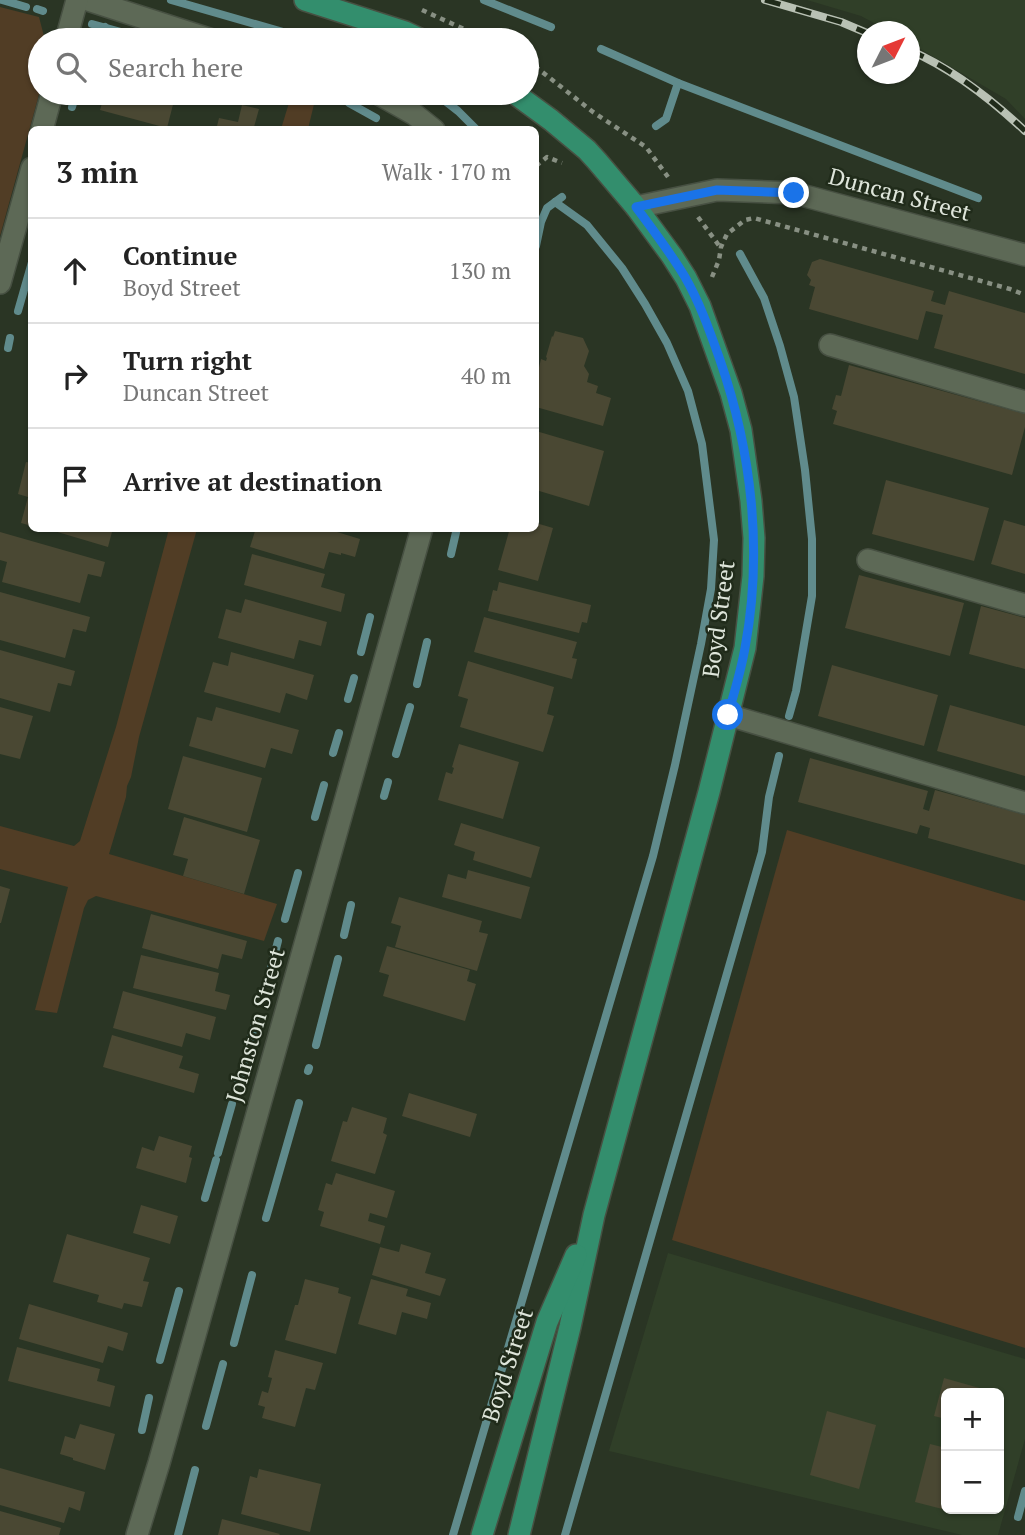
<!DOCTYPE html>
<meta charset="utf-8">
<style>
body{margin:0;font-family:"PT Serif",serif;background:#f6f6f6;color:#222}
.controls{position:absolute;right:21px;bottom:21px;display:grid;overflow:hidden;border-radius:10px;box-shadow:0 2px 5px #0004}
.controls button{width:63px;height:63px;display:grid;place-items:center;padding:0;border:0;border-bottom:2px solid #e0e0e0;background:#fff;color:#222;font:35px sans-serif}
.compass{position:absolute;left:857px;top:21px;width:63px;height:63px;border-radius:50%;background:#fff;box-shadow:0 2px 5px #0004;rotate:48deg}
.stop{position:absolute;width:21px;height:21px;margin:-16px;border:5px solid #1a73e8;border-radius:50%;background:#fff}
.stop.end{background:#1a73e8;border-color:#fff;box-shadow:0 2px 7px #0008}
.list{margin:0;padding:0;list-style:none}
h2{display:flex;justify-content:space-between;align-items:center;height:91px;margin:0;padding:0 28px;font-size:30px}
h2 small{font-size:23px;font-weight:400;color:#767676}
.list li{display:grid;grid-template-columns:46px 1fr auto;gap:21px;align-items:center;box-sizing:border-box;height:105px;padding:0 28px;border-top:2px solid #e0e0e0}
.list b{display:block;font-size:26px;white-space:nowrap}
.list p{margin:0;font-size:23px;white-space:nowrap;color:#767676}
.list em{font-size:23px;font-style:normal;color:#767676}
.icon{flex:none;width:38px;height:38px;fill:none;stroke:currentColor;stroke-width:2;stroke-linecap:round;stroke-linejoin:round}
.map{position:relative;flex:none;width:1025px;height:1535px;overflow:hidden}
.search{position:absolute;background:#fff;box-shadow:0 2px 5px #0004;left:28px;top:28px;width:511px;height:77px;display:flex;align-items:center;gap:18px;box-sizing:border-box;padding:0 24px;border-radius:38px;color:#767676;font-size:26px}
.panel{position:absolute;background:#fff;box-shadow:0 2px 5px #0004;left:28px;top:126px;width:511px;height:406px;border-radius:10px}
.map>svg:first-child{display:block}
.built{fill:#303f28;fill-rule:evenodd}
.green{fill:#513d25}
.lines{fill:none;stroke-linecap:round;stroke-linejoin:round}
.stream{stroke:#608b8c;stroke-width:8}
.building{fill:#4a4833}
.minor-casing{stroke:#475042;stroke-width:24}
.major-casing{stroke:#475042;stroke-width:24}
.path{stroke:#889083;stroke-width:4.5;stroke-dasharray:5 5;stroke-linecap:butt}
.minor{stroke:#5d6956;stroke-width:21}
.major{stroke:#338e6d;stroke-width:21}
.rail-casing{stroke:#b9c1b4;stroke-width:8}
.rail{stroke:#202b1a;stroke-width:5;stroke-dasharray:16;stroke-linecap:butt}
.route{stroke:#1a73e8;stroke-width:9}
.labels{text-anchor:middle;dominant-baseline:central;stroke-width:5;stroke-linejoin:round;paint-order:stroke}
.street-label{font-size:23px;fill:#dee5da;stroke:#202b1a}
</style>
<div class="map">
<svg width="1025" height="1535" viewBox="0 0 1025 1535">
<rect width="100%" height="100%" fill="#2a3524"/>
<g class="built">
<path d="M807,0H1025V119L1006,99L910,43L909,32L889,31L861,16Z"/>
<path d="M668,1253L1025,1359V1439L998,1535H962L609,1451ZM946,1393H999V1509H946Z"/>
</g>
<g class="green">
<path d="M0,7L39,17L45,40H40V91L0,236Z"/>
<path d="M292,93H304L316,96L308,129H281Z"/>
<path d="M169,529H197L139,737L131,777L127,786L126,797L109,854L277,904L264,941L96,896L88,900L84,908L57,1013L35,1010L68,887L0,869V826L74,846L80,841L116,727Z"/>
<path d="M787,830L1025,901V1348L672,1240Z"/>
</g>
<g class="lines">
<g class="stream">
<path d="M2,0L26,7"/>
<path d="M171,0L311,40"/>
<path d="M484,0L551,27"/>
<path d="M37,9L43,11"/>
<path d="M92,24L150,40"/>
<path d="M92,40L94,34L105,27"/>
<path d="M601,49L678,83L978,198"/>
<path d="M435,93L458,111L477,130"/>
<path d="M349,103L376,118"/>
<path d="M72,107L76,93"/>
<path d="M656,126L666,119L678,83"/>
<path d="M536,246L541,222L547,208L562,197"/>
<path d="M740,254L764,298L780,346L794,397L805,470L812,539V596L796,691L789,716"/>
<path d="M18,311L32,262"/>
<path d="M8,348L10,338"/>
<path d="M451,554L457,528"/>
<path d="M361,652L370,617"/>
<path d="M417,684L427,642"/>
<path d="M348,699L354,678"/>
<path d="M333,753L339,733"/>
<path d="M396,754L410,707"/>
<path d="M384,796L388,782"/>
<path d="M315,817L324,785"/>
<path d="M285,919L298,873"/>
<path d="M344,935L351,905"/>
<path d="M271,968L278,941"/>
<path d="M249,1044L256,1021"/>
<path d="M316,1045L338,959"/>
<path d="M308,1071L309,1068"/>
<path d="M238,1084L244,1064"/>
<path d="M218,1153L232,1104"/>
<path d="M205,1198L216,1160"/>
<path d="M266,1218L299,1103"/>
<path d="M234,1343L252,1275"/>
<path d="M160,1360L179,1291"/>
<path d="M206,1426L223,1364"/>
<path d="M142,1430L149,1398"/>
<path d="M1018,1517L1025,1491"/>
<path d="M178,1535L195,1470"/>
<path d="M453,1535L653,856L675,765L701,644L711,589L714,540L702,444L688,391L667,343L645,304L622,268L587,225L555,202"/>
<path d="M565,1535L762,852L769,797L779,756"/>
</g>
</g>
<g class="building">
<path d="M105,93H176L167,128L100,110Z"/>
<path d="M242,105L259,109L254,127L259,130H216L219,118L238,122Z"/>
<path d="M820,259L934,291L931,301L945,305L949,291L1025,313V374L934,348L943,315L926,311L918,340L809,309L815,287L809,285L811,280L807,275L812,262Z"/>
<path d="M555,331L583,338L589,351L584,366L589,374L587,382L598,386L596,393L611,398L603,426L536,407V400L539,385L536,384V380L541,359L546,361L547,358L546,357L552,336L553,337Z"/>
<path d="M849,365L1025,414V427L1012,475L833,424L837,411L832,409L836,395L841,396Z"/>
<path d="M536,431L604,451L589,506L536,490Z"/>
<path d="M26,462L32,463V526L21,523L28,497L18,494Z"/>
<path d="M886,480L989,508L974,561L872,534Z"/>
<path d="M1004,520L1025,526V574L991,564Z"/>
<path d="M536,523L553,528L538,581L498,570L510,528H536Z"/>
<path d="M44,528H113L108,547Z"/>
<path d="M256,528H324L360,539L355,557L341,553V555L329,552L324,569L250,547Z"/>
<path d="M0,532L105,562L101,577L88,574L80,603L2,582L7,562L0,560Z"/>
<path d="M252,554L325,574L321,587L345,594L341,612L244,585Z"/>
<path d="M859,575L964,603L950,656L845,628Z"/>
<path d="M499,582L591,605L587,623L582,622L579,633L488,611L493,590L497,591Z"/>
<path d="M0,592L90,617L86,632L73,629L65,658L0,640Z"/>
<path d="M245,599L327,622L321,646L299,640L294,659L218,638L226,609L241,613Z"/>
<path d="M981,606L1025,618V669L969,654Z"/>
<path d="M484,617L577,642L572,658L577,659L572,679L474,652Z"/>
<path d="M0,650L75,671L71,686L58,683L50,712L0,698Z"/>
<path d="M231,652L314,675L307,700L286,693L280,713L204,692L213,662L228,666Z"/>
<path d="M468,661L554,687L547,714L554,716L543,752L460,727L468,699L458,696Z"/>
<path d="M832,665L938,695L924,746L818,716Z"/>
<path d="M950,705L1025,726V776L937,751Z"/>
<path d="M0,707L33,716L20,759L0,754Z"/>
<path d="M216,707L299,730L292,754L271,748L265,768L189,746L197,717L212,721Z"/>
<path d="M459,744L519,762L503,819L438,800L446,772L452,774L454,768L452,767Z"/>
<path d="M183,756L262,778L247,832L168,809Z"/>
<path d="M810,758L928,791L923,809L929,811L935,790L1025,815V865L928,838L930,828L920,825L917,834L798,802Z"/>
<path d="M184,817L260,840L244,894L183,876L188,859L173,855Z"/>
<path d="M461,823L540,847L531,878L473,860L475,852L454,845Z"/>
<path d="M468,870L530,887L521,919L442,897L448,874L466,879Z"/>
<path d="M0,886L10,889L1,923H0Z"/>
<path d="M399,897L482,921L479,932L488,934L477,971L395,947L401,926L391,923Z"/>
<path d="M151,914L247,941L242,959L222,954L218,969L142,948Z"/>
<path d="M387,946L470,970L467,981L476,984L465,1021L383,996L389,975L379,972Z"/>
<path d="M141,955L219,973L215,991L230,995L226,1010L133,988Z"/>
<path d="M123,991L216,1017L210,1040L186,1033L182,1047L113,1028Z"/>
<path d="M112,1035L183,1056L179,1068L199,1074L194,1093L103,1067Z"/>
<path d="M409,1093L477,1114L470,1137L402,1116Z"/>
<path d="M352,1107L387,1118L383,1133L387,1135L375,1174L331,1161L343,1121L347,1122Z"/>
<path d="M159,1136L192,1146L189,1157L192,1158L186,1183L136,1168L142,1147L154,1151Z"/>
<path d="M336,1173L395,1191L387,1218L370,1213L368,1221L385,1226L380,1244L320,1226L324,1212L318,1210L326,1183L332,1185Z"/>
<path d="M141,1205L178,1216L170,1244L133,1233Z"/>
<path d="M67,1234L150,1258L143,1281L149,1282L142,1307L124,1303L122,1309L97,1302L99,1295L53,1282Z"/>
<path d="M401,1244L431,1253L425,1273L446,1279L440,1296L372,1275L380,1247L399,1252Z"/>
<path d="M305,1279L339,1288L338,1293L351,1297L336,1354L285,1340L295,1305H298Z"/>
<path d="M371,1279L408,1289L406,1296L431,1303L427,1319L402,1312L396,1335L358,1324Z"/>
<path d="M29,1304L128,1333L123,1351L108,1346L103,1363L19,1339Z"/>
<path d="M17,1347L100,1369L97,1381L115,1386L110,1407L8,1381Z"/>
<path d="M275,1350L323,1363L315,1390L306,1388L295,1427L262,1418L265,1407L258,1405L262,1391L268,1393L272,1378L268,1377Z"/>
<path d="M944,1378L983,1389L982,1393H946V1419L934,1416Z"/>
<path d="M827,1411L876,1425L859,1489L810,1475Z"/>
<path d="M80,1424L115,1434L105,1470L73,1460V1458L60,1454L65,1436L75,1439Z"/>
<path d="M930,1444L946,1448V1510L915,1502Z"/>
<path d="M0,1468L85,1492L80,1511L69,1507L64,1523L0,1505Z"/>
<path d="M259,1469L321,1484L310,1532L241,1514L250,1476L257,1478Z"/>
<path d="M0,1511L61,1528L59,1535H0Z"/>
<path d="M222,1519L280,1534L279,1535H218Z"/>
</g>
<g class="lines">
<defs>
<g id="minor">
<path d="M88,0L212,40"/>
<path d="M66,40L77,0"/>
<path d="M377,93L414,114L434,130"/>
<path d="M42,130L52,93"/>
<path d="M636,207L717,190L794,193L1025,255"/>
<path d="M0,283L32,168"/>
<path d="M830,345L1025,402"/>
<path d="M868,560L1025,605"/>
<path d="M728,715L1025,803"/>
<path d="M137,1535L159,1463L422,528"/>
</g>
<g id="major">
<path d="M305,0L405,32L422,40"/>
<path d="M514,93L551,120L587,150L597,161L636,207L672,256L686,278L700,306L731,393L741,430L751,501L754,538L753,576L745,648L709,792L594,1215L570,1327L519,1535"/>
<path d="M482,1535L547,1322L576,1255"/>
</g>
</defs>
<use href="#minor" class="minor-casing"/>
<use href="#major" class="major-casing"/>
<g class="path">
<path d="M422,10L488,40"/>
<path d="M527,60L593,112L646,147L668,177"/>
<path d="M536,166L547,157L562,163"/>
<path d="M698,217L720,247"/>
<path d="M712,277L719,260L721,247L727,234L745,220L754,218L1010,289L1025,295"/>
</g>
<use href="#minor" class="minor"/>
<use href="#major" class="major"/>
<defs>
<g id="rail">
<path d="M765,0L841,22L867,33"/>
<path d="M909,50C953,69 991,99 1025,131"/>
</g>
</defs>
<use href="#rail" class="rail-casing"/>
<use href="#rail" class="rail"/>
</g>
<g class="lines">
<path class="route" d="M728,715C734,693 741,671 745,648C763,552 752,452 720,360C710,332 700,303 685,277C670,252 653,230 636,207L717,190L794,193"/>
</g>
<g class="labels">
<g class="street-label">
<text transform="translate(900 194) rotate(15)">Duncan Street</text>
<text transform="translate(718 619) rotate(-82)">Boyd Street</text>
<text transform="translate(255 1025) rotate(-74)">Johnston Street</text>
<text transform="translate(507 1365) rotate(-72)">Boyd Street</text>
</g>
</g>
</svg>
<div class="controls">
<button>+</button>
<button>−</button>
</div>
<svg class="compass" viewBox="-18 -18 36 36"><path d="M0-13l5 13h-10z" fill="#e53935"/><path d="M0 13l5-13h-10z" fill="#767676"/></svg>
<div class="stop" style="left:728px;top:715px"></div>
<div class="stop end" style="left:794px;top:193px"></div>
<div class="search"><svg class="icon" aria-label="search" viewBox="0 0 24 24"><circle cx="10" cy="10" r="6"/><path d="M15 15l6 6"/></svg>Search here</div>
<section class="panel">
<h2>3 min<small>Walk · 170 m</small></h2>
<ul class="list">
<li><svg class="icon" aria-label="ahead" viewBox="0 0 24 24"><path d="M12 20V5M6 11l6-6 6 6"/></svg><div><b>Continue</b><p>Boyd Street</p></div><em>130 m</em></li>
<li><svg class="icon" aria-label="right" viewBox="0 0 24 24"><path d="M7 20v-9h11M14 6l5 5-5 5"/></svg><div><b>Turn right</b><p>Duncan Street</p></div><em>40 m</em></li>
<li><svg class="icon" aria-label="arrive" viewBox="0 0 24 24"><path d="M6 21V4h12l-3 4 3 4H6"/></svg><div><b>Arrive at destination</b></div></li>
</ul>
</section>
</div>
